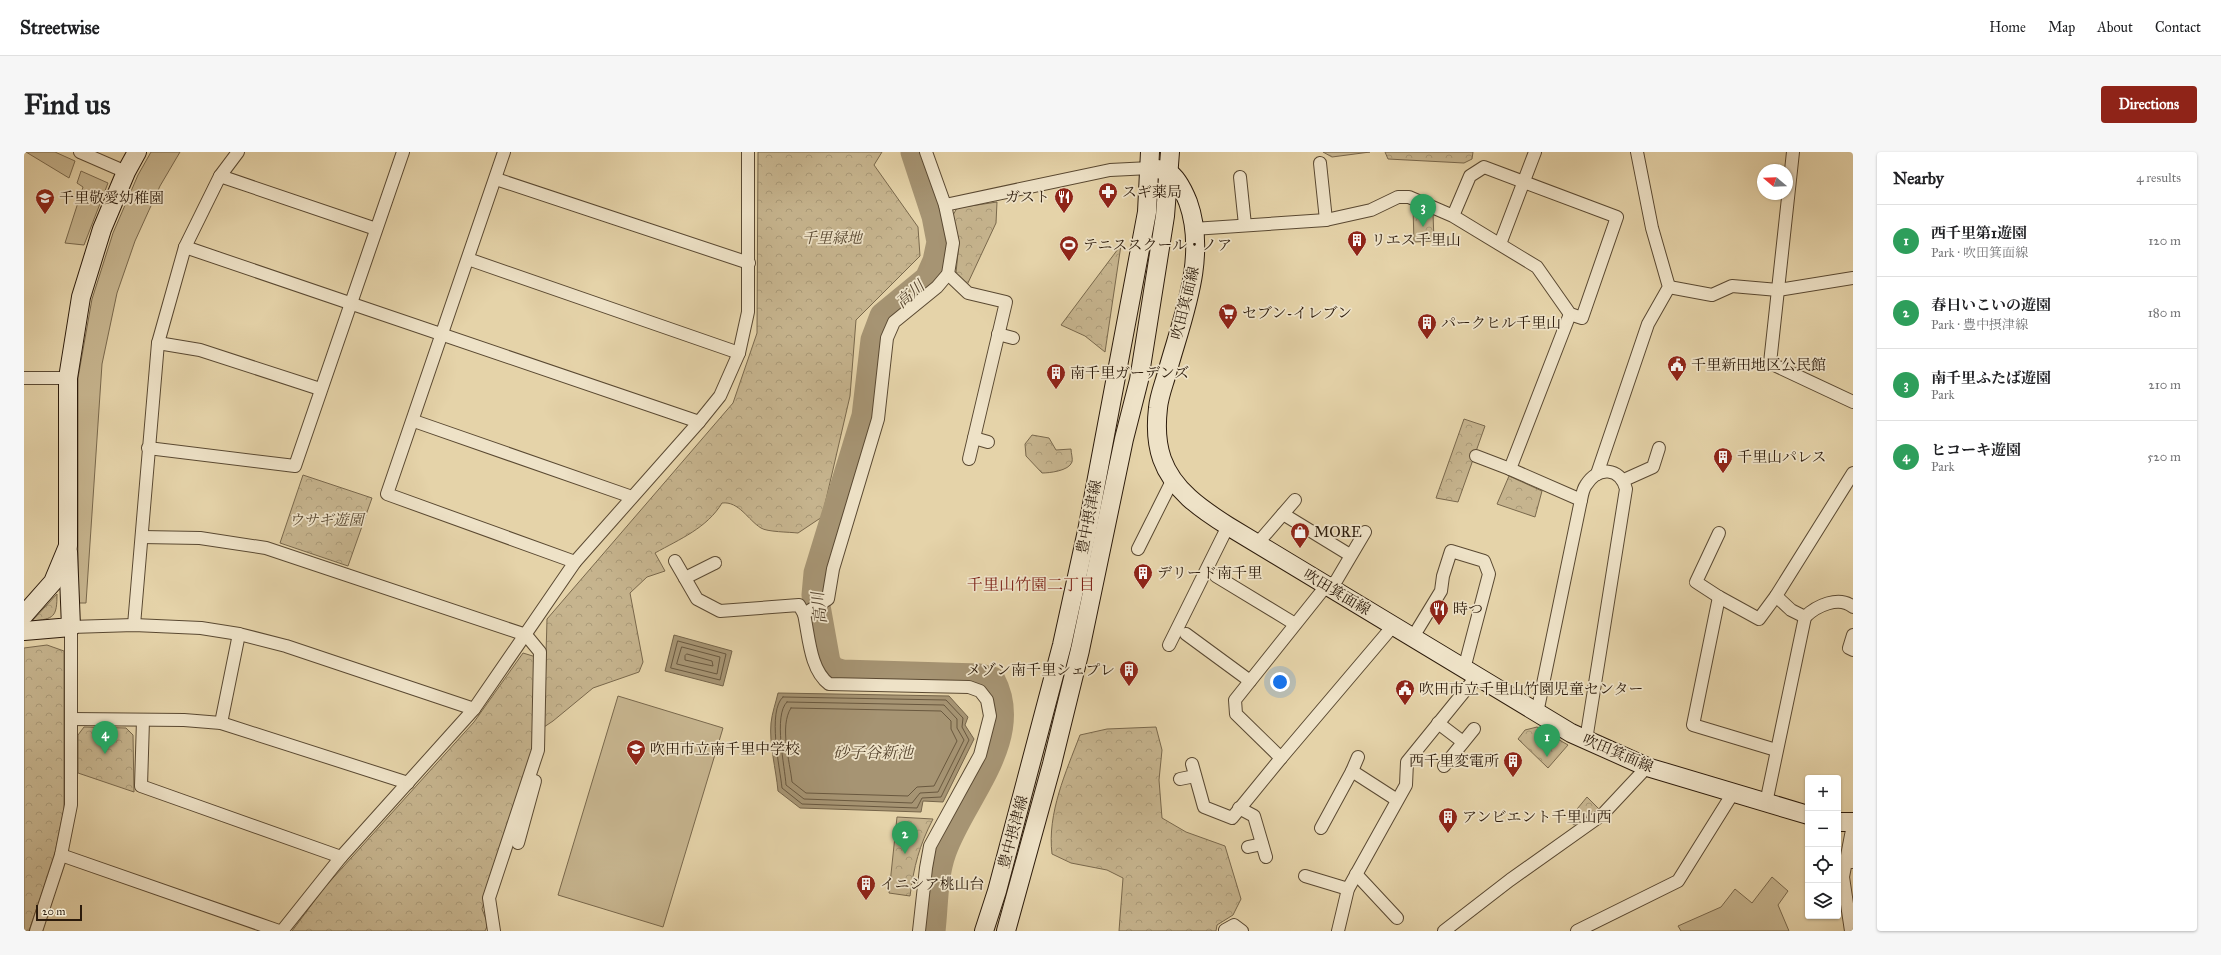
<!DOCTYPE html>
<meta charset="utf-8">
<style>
body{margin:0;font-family:"IM FELL Great Primer","Noto Serif JP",serif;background:#f6f6f6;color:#202124}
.controls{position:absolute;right:12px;bottom:12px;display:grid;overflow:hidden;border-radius:4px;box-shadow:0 1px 3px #0004}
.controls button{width:36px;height:36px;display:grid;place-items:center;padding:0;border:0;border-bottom:1px solid #e0e0e0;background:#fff;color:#202124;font:20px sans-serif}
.compass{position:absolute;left:1733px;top:12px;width:36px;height:36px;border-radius:50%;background:#fff;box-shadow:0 1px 3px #0004;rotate:289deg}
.scale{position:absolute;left:12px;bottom:10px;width:46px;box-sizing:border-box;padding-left:4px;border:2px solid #2c1b0b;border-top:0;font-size:11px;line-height:14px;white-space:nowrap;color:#2c1b0b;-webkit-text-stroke:3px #eee2c7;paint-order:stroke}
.you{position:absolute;left:1256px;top:530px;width:14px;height:14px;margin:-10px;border:3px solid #fff;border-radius:50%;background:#1a73e8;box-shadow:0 0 0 6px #1a73e833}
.badge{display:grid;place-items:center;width:26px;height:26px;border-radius:50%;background:#8f2418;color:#fff;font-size:13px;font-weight:700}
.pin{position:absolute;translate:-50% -33px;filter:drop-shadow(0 1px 2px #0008)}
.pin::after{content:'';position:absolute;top:21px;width:14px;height:12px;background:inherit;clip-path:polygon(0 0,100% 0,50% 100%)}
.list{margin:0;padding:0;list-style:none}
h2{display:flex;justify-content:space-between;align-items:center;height:52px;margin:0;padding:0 16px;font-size:17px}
h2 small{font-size:13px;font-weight:400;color:#757577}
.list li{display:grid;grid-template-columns:26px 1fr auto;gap:12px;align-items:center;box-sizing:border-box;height:72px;padding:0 16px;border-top:1px solid #e0e0e0}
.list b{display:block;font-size:15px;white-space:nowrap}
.list p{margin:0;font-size:13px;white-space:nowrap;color:#757577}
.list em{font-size:13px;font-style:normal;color:#757577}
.icon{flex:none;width:22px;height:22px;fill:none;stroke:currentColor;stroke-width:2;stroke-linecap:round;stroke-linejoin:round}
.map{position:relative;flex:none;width:1829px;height:779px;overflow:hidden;border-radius:4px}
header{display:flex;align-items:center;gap:24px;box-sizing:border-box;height:56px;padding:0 20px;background:#fff;border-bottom:1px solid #e0e0e0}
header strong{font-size:19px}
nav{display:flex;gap:22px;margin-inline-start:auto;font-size:14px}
.intro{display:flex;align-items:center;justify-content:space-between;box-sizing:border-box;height:96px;padding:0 24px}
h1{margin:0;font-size:28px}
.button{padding:10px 18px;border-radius:4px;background:#8f2418;color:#fff;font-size:14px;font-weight:700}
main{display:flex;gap:24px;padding:0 24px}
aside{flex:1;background:#fff;border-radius:4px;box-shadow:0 1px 3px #0004}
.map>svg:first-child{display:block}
.grass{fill:#c6b48e;stroke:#79684c}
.forest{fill:url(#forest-crowns);stroke:#79684c}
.water{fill:#a69473;stroke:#756449}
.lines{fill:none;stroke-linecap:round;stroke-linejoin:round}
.shore{stroke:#69583f;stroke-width:1}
.river{stroke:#a69473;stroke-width:27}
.street-casing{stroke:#5a4932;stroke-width:14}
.secondary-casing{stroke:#2c1b0b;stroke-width:20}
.street{stroke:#eee2c7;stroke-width:12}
.secondary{stroke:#eee2c7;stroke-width:18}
.labels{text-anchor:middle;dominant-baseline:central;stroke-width:3.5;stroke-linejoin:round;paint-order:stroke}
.poi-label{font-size:15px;fill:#2c1b0b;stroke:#eee2c7;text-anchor:start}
.park-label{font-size:15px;font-style:italic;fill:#5a4932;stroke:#eee2c7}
.street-label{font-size:15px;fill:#2c1b0b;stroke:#eee2c7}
.water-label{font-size:16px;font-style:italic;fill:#57452f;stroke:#eee2c7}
.neighbourhood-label{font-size:16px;fill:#7a1f14;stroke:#eee2c7}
</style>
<header>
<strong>Streetwise</strong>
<nav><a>Home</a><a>Map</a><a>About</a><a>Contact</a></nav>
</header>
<div class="intro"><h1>Find us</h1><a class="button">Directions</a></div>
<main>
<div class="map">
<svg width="1829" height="779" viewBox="0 0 1829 779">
<defs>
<pattern id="forest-crowns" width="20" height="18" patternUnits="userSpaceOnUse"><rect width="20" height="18" fill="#c6b48e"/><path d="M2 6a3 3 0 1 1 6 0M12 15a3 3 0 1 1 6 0" fill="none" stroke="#aa9a79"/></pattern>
</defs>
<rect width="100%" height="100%" fill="#e5d3a9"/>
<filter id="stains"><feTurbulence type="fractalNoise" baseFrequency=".005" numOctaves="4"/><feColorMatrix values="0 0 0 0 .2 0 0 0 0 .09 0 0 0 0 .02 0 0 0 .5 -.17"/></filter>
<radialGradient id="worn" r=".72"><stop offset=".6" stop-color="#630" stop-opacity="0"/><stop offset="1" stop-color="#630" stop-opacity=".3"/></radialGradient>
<g class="grass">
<path d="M2,0H31L51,9L45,26Z"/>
<path d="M127,0H156L136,34L111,89L93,141L78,212L62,451H54V226L68,147L89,81L114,23Z"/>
<path d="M57,19L84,31L60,93L41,91L59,35L53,31Z"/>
<path d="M594,544L699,576L639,775L534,743Z"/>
<path d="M1748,725L1764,739L1754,753L1765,779H1657L1654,774L1697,755L1711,737L1728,751Z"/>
</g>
<g class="forest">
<path d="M734,0H858L850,13L894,75L896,104L832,168L826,244L798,365L774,381C765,380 743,380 737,376C724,368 715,349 698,351C683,376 656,387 631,401L641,419L623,425L606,441L619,510L615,520L569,536L529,569L520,575L523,467L709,251L733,181Z"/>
<path d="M1299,0H1346L1308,5Z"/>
<path d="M1361,0H1449L1448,7L1440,11L1364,7Z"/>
<path d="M973,50L972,71L943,133L932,121L935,90L929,63L933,56Z"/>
<path d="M1389,56L1409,61L1410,89L1390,90Z"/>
<path d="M1097,93L1081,200L1061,184L1037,173Z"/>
<path d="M1440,267L1461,274L1434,350L1412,346Z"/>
<path d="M1008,283L1025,286L1032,298L1047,297C1047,301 1049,307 1048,310C1045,319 1025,321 1018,321L1002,304L1001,292Z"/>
<path d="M279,323L348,346L324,414L256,391Z"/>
<path d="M1485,324L1518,339L1511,365L1473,352Z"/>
<path d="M33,442C33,465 30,467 8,469Z"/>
<path d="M23,493L40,499V657L30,706L5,779H0V496Z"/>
<path d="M499,501L512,505L509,599L458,757L464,772L461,779H268L300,736L450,570Z"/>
<path d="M60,575L102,576L109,583L110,640L54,621V583Z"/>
<path d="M1132,575L1138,598L1135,628L1138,666L1162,680L1201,694L1217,747L1209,763L1193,773L1192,779H1095L1099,726L1083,718L1047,711L1028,702C1023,661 1042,620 1056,583L1083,577Z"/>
<path d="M1513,575L1544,593L1524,616L1494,587L1501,578Z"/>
<path d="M1563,645L1575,657L1550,673L1544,668Z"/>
<path d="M873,665L909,667C895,694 890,714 886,744L865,741Z"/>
</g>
<g class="water">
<path d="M650,483L708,499L699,534L641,519Z"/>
<path d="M754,541L925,544L944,565L941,573L950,587L919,650L899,649L897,660L776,656L754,639C752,617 745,592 747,571C748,561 752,550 754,541Z"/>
</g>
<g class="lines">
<g class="shore">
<path d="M654,489L702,502L696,528L647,516Z"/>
<path d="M658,495L696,505L693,522L653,512Z"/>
<path d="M663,502L688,509L689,514L661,508V504Z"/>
<path d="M759,545L922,548L939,566L938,575L945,588L917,645L898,646L893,656L778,652L758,636C756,616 743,559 759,545Z"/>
<path d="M763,550L920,553L933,567V576L940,588L914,640L896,641L888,651L780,647L762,633C761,615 749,563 763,550Z"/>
<path d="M767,556L917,559L927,569V577L933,589L910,634L893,635L884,644L782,641L768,630C766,610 755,574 767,556Z"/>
</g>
<path class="river" d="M890,0L911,64L916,90L912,109L904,127L859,164L850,188L841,264L793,421L791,443L803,510L808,518L818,521L955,525L968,528C999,587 937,647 919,700C910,725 911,753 908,779"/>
<defs>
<g id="street">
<path d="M56,0L102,20"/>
<path d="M480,0L363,342L551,410"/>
<path d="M1769,0L1746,211L1829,250"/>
<path d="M1296,11L1302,68"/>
<path d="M196,24L352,77"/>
<path d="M1216,25L1221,73"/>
<path d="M472,27L725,111"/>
<path d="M921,53L1086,18L1126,16"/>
<path d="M1169,77L1302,68L1347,58L1374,45H1385L1429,64L1513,115L1546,162L1558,166L1593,65L1460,15L1446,24L1429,64"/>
<path d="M1476,92L1511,0"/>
<path d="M161,95L675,270"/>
<path d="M444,107L715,201"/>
<path d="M924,122L944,141L982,150L945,307"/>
<path d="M1645,135L1688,143L1708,134L1754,138L1829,126"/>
<path d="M1546,162L1486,317L1557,348"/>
<path d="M974,182L989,186"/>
<path d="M134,191L176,198L296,237"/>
<path d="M0,226H44"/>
<path d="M390,269L608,345"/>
<path d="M950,286L964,290"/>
<path d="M124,296L271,314L379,0"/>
<path d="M1452,304L1486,317"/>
<path d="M1573,322L1624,172L1645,135L1628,76L1613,0"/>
<path d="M1600,328L1629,315L1635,296"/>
<path d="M1259,362L1326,403"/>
<path d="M1341,380L1312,429L1298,439L1211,548L1212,562L1257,606L1369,474"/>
<path d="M1695,381L1672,430L1695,445"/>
<path d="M118,385L176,386L242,396L502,483L516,500L514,598L465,746L470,779"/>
<path d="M1233,392L1271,348"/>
<path d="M1114,397L1148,329"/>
<path d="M651,409L673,447L696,459L775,453L780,462"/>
<path d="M1192,424L1271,472"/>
<path d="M661,426L691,411"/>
<path d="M1752,444L1767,458L1781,465C1792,454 1815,443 1829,455"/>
<path d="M110,473L134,191L161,95L196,24L214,0"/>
<path d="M1162,482L1226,529"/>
<path d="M1829,483L1825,496L1829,498"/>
<path d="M1389,485L1417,439L1419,424L1427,399L1460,409L1465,422L1440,517"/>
<path d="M1145,493L1204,374"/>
<path d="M1513,561L1557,348C1558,343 1559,337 1562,333C1574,314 1596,315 1602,337L1562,588"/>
<path d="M47,567L160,568L197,571L384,631"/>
<path d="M119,568L117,634L317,705"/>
<path d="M197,571L215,482"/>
<path d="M1414,571L1439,590"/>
<path d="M1752,598L1669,573L1695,445L1735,467L1752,444L1829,321"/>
<path d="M1168,612L1180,655L1208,666L1257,606"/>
<path d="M1420,614L1450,577"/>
<path d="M1328,619L1373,648"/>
<path d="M1156,627L1171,624"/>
<path d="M1742,651L1781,465"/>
<path d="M1215,656L1230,664L1242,705"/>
<path d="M1297,676L1328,619L1334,605"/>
<path d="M494,691L511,629"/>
<path d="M1224,695L1238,692"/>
<path d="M37,703L255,779"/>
<path d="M1822,709L1819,725L1827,779"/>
<path d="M1828,710L1822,709L1829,673"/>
<path d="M1332,722L1373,766"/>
<path d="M1281,724L1324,737"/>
<path d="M1201,778L1210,773L1218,779"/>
<path d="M12,779L37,703L47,653V475L110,473L177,476L215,482L262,494L450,557"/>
<path d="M258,779L317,705L450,557L551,410L675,270L696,244L715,201L724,160V0"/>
<path d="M895,779L902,716L906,694L956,603L966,564L963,548L956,539L945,535L805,532C786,518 785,485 780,462L804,447L809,417L854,267L863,186L870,170L913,135L924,122L929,91L921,53L902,0"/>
<path d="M1314,779L1324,737L1382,633L1383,610L1452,525"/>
<path d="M1420,779L1486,728L1579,662L1623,615"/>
<path d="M1553,779L1654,729L1709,641"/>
</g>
<g id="secondary">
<path d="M1126,16C1131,17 1139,17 1144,20C1153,25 1160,40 1164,50C1184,106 1158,166 1143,221C1140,232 1135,244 1134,256C1132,273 1132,290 1138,307C1149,338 1177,357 1204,374L1547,581L1623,615L1784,663"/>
<path d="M0,463L29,430L44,394V226L57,145L78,77L102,20L113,0"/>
<path d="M0,479L47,475L44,399"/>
<path d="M1814,670H1829"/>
<path d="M960,779L973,739L1038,493L1063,379L1123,60L1126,0"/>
<path d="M982,779L1028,612L1056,498L1100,287L1115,228L1141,64L1146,0"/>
</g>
</defs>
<use href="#street" class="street-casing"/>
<use href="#secondary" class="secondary-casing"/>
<use href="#street" class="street"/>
<use href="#secondary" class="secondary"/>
</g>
<defs>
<symbol id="pharmacy-pin" viewBox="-11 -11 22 30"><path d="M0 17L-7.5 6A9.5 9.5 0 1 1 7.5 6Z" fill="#8f2418" stroke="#eee2c7"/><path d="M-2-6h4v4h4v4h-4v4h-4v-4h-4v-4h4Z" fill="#fff"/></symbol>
<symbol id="restaurant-pin" viewBox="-11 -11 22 30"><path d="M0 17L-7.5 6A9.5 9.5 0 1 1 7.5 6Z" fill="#8f2418" stroke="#eee2c7"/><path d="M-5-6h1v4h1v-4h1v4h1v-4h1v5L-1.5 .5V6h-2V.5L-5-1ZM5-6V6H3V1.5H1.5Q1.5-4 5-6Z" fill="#fff"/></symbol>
<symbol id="school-pin" viewBox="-11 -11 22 30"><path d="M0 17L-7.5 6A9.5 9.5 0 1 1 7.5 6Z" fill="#8f2418" stroke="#eee2c7"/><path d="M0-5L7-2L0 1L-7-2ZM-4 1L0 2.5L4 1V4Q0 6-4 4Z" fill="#fff"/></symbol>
<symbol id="building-pin" viewBox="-11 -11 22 30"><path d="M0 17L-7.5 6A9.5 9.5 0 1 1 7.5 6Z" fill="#8f2418" stroke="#eee2c7"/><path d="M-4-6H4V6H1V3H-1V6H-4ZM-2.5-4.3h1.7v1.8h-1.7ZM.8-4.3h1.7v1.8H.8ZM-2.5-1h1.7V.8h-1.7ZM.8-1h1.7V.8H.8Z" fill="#fff"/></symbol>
<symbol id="stadium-pin" viewBox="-11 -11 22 30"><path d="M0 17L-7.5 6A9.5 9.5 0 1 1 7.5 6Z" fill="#8f2418" stroke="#eee2c7"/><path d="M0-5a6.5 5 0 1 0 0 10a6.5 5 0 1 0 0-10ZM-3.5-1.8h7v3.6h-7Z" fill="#fff"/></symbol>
<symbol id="supermarket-pin" viewBox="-11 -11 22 30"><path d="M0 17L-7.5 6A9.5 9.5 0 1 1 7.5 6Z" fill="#8f2418" stroke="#eee2c7"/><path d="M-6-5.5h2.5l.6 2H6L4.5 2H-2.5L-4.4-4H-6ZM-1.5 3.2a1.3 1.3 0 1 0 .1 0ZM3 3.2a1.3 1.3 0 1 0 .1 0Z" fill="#fff"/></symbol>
<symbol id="civic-pin" viewBox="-11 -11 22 30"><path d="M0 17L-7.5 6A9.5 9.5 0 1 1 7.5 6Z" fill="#8f2418" stroke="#eee2c7"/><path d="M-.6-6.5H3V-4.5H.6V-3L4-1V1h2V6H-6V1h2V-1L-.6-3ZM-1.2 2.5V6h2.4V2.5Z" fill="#fff"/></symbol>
<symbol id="shop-pin" viewBox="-11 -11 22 30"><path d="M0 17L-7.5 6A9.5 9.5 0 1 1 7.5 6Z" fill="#8f2418" stroke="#eee2c7"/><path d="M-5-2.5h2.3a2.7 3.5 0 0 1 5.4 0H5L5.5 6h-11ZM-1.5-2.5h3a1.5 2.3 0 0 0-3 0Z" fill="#fff"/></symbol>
</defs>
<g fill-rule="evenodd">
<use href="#pharmacy-pin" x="1073" y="29" width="22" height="30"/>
<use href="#restaurant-pin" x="1029" y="34" width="22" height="30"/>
<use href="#school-pin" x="10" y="35" width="22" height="30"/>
<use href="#building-pin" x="1322" y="77" width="22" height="30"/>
<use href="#stadium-pin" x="1034" y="82" width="22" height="30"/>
<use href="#supermarket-pin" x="1193" y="150" width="22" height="30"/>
<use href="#building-pin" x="1392" y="160" width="22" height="30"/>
<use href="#civic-pin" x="1642" y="202" width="22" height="30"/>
<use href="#building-pin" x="1021" y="210" width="22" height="30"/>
<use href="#building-pin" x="1688" y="294" width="22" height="30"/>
<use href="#shop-pin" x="1265" y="369" width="22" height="30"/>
<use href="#building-pin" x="1108" y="410" width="22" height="30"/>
<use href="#restaurant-pin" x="1404" y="446" width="22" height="30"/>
<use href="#building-pin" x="1094" y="507" width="22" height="30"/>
<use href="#civic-pin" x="1370" y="526" width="22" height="30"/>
<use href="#school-pin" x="601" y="586" width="22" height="30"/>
<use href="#building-pin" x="1478" y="598" width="22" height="30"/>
<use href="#building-pin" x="1413" y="654" width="22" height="30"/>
<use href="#building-pin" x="831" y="721" width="22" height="30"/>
</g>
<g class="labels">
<g class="poi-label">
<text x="1098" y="40">スギ薬局</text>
<text x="1026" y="45" text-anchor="end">ガスト</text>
<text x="35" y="46">千里敬愛幼稚園</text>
<text x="1347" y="88">リエス千里山</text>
<text x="1059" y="93">テニススクール・ノア</text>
<text x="1218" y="161">セブン-イレブン</text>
<text x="1417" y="171">パークヒル千里山</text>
<text x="1667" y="213">千里新田地区公民館</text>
<text x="1046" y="221">南千里ガーデンズ</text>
<text x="1713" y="305">千里山パレス</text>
<text x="1290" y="380">MORE</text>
<text x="1133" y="421">デリード南千里</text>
<text x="1429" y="457">時つ</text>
<text x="1091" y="518" text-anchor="end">メゾン南千里シェプレ</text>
<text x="1395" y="537">吹田市立千里山竹園児童センター</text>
<text x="626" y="597">吹田市立南千里中学校</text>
<text x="1475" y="609" text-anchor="end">西千里変電所</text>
<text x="1438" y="665">アンビエント千里山西</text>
<text x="856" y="732">イニシア桃山台</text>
</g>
<g class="park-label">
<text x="808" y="86">千里緑地</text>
<text x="302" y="368">ウサギ遊園</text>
</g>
<g class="street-label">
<text transform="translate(1161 151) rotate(-76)">吹田箕面線</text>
<text transform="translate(1065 365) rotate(-79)">豊中摂津線</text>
<text transform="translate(1313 440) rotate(31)">吹田箕面線</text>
<text transform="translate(1594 601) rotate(23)">吹田箕面線</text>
<text transform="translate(989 680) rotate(-75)">豊中摂津線</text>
</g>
<g class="water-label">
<text transform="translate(886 142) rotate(-41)">高川</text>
<text transform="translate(795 456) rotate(-96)">高川</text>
<text x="849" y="600">砂子谷新池</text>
</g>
<g class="neighbourhood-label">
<text x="1007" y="432">千里山竹園二丁目</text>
</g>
</g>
<rect width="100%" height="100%" filter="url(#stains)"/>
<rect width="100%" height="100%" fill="url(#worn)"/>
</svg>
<div class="controls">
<button>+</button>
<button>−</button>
<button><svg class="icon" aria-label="locate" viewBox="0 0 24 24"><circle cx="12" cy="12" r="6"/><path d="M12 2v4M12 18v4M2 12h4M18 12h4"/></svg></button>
<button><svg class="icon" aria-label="layers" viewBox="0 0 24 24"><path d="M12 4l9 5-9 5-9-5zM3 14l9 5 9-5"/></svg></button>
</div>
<svg class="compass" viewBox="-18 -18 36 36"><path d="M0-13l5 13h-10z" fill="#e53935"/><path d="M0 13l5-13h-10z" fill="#757577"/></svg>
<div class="scale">20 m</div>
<div class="you"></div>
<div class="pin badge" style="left:1523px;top:605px;background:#2e9e5b">1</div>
<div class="pin badge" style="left:881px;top:702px;background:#2e9e5b">2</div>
<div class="pin badge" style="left:1399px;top:75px;background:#2e9e5b">3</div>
<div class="pin badge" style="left:81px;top:602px;background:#2e9e5b">4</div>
</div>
<aside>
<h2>Nearby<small>4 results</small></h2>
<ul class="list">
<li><span class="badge" style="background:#2e9e5b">1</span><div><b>西千里第1遊園</b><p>Park · 吹田箕面線</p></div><em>120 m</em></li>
<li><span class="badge" style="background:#2e9e5b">2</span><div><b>春日いこいの遊園</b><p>Park · 豊中摂津線</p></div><em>180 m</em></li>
<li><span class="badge" style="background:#2e9e5b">3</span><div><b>南千里ふたば遊園</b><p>Park</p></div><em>210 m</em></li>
<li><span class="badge" style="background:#2e9e5b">4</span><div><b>ヒコーキ遊園</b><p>Park</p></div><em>520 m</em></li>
</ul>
</aside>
</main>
